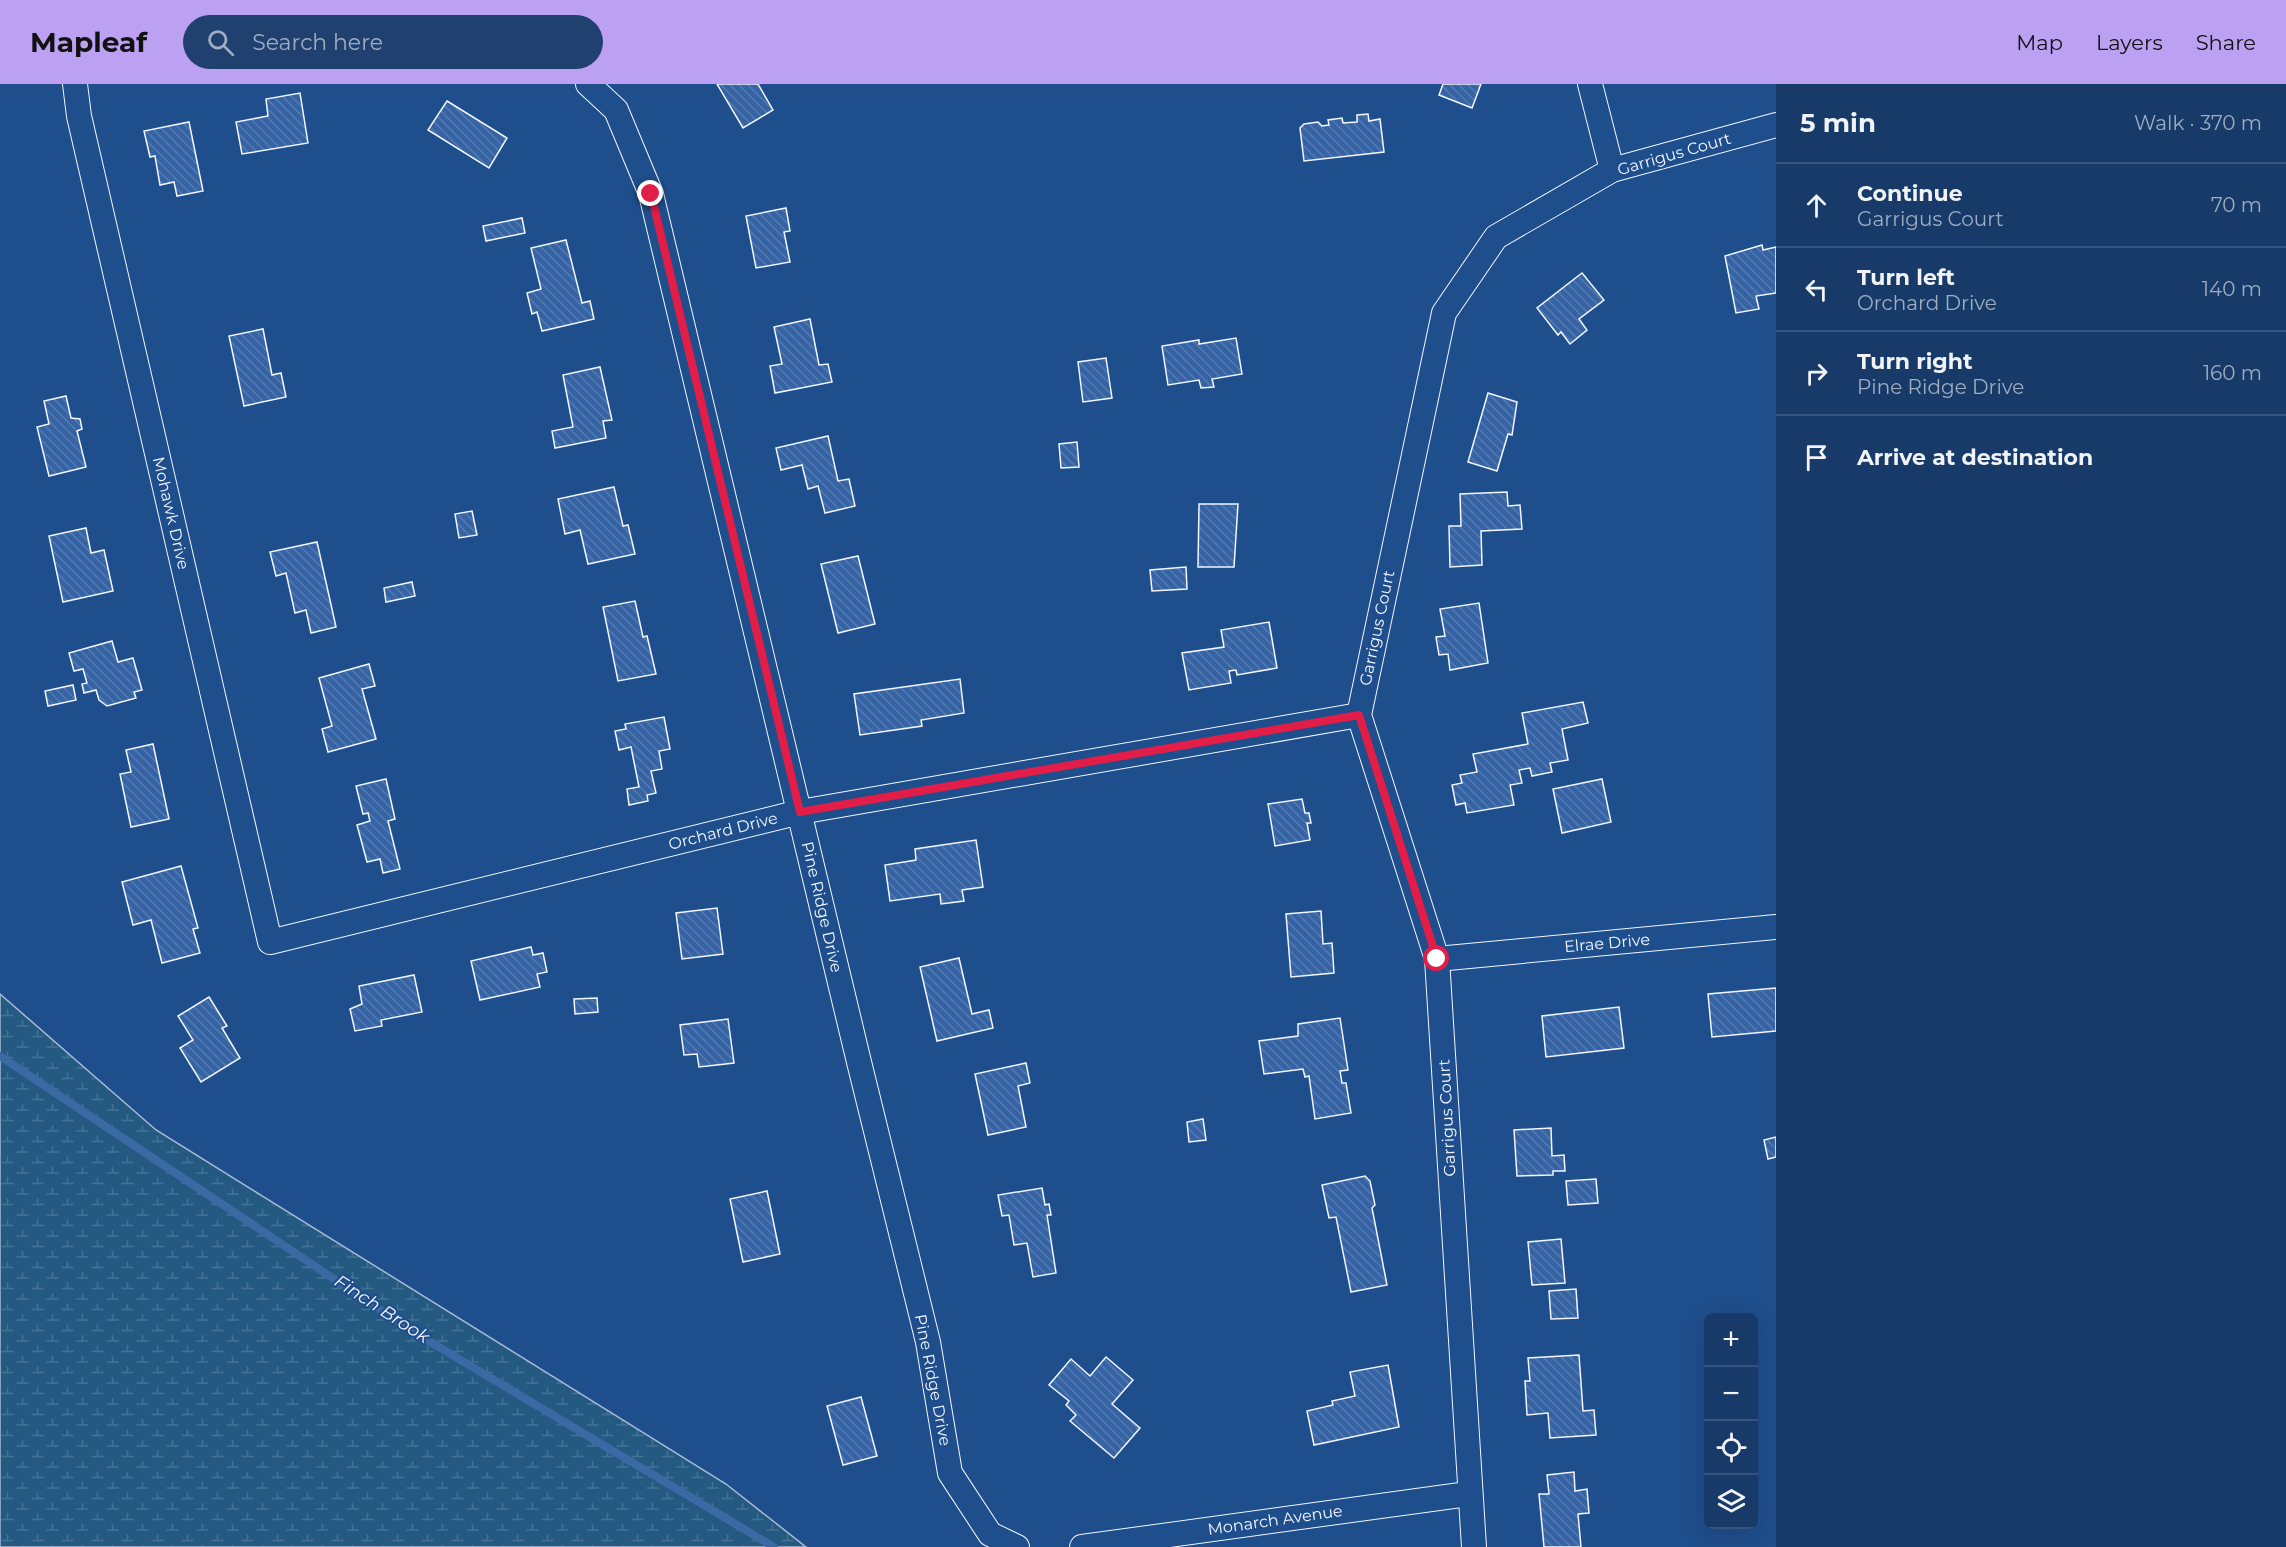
<!DOCTYPE html>
<meta charset="utf-8">
<style>
body{margin:0;font-family:Montserrat,sans-serif;background:#20416f;color:#f1f3f6}
.controls{position:absolute;right:18px;bottom:18px;display:grid;overflow:hidden;border-radius:9px;box-shadow:0 6px 24px #0002}
.controls button{width:54px;height:54px;display:grid;place-items:center;padding:0;border:0;border-bottom:2px solid #36547d;background:#173a69;color:#f1f3f6;font:30px sans-serif}
.stop{position:absolute;width:18px;height:18px;margin:-14px;border:4px solid #e11d48;border-radius:50%;background:#fff}
.stop.end{background:#e11d48;border-color:#fff;box-shadow:0 2px 6px #0008}
.list{margin:0;padding:0;list-style:none}
h2{display:flex;justify-content:space-between;align-items:center;height:78px;margin:0;padding:0 24px;font-size:26px}
h2 small{font-size:20px;font-weight:400;color:#9eadc0}
.list li{display:grid;grid-template-columns:39px 1fr auto;gap:18px;align-items:center;box-sizing:border-box;height:84px;padding:0 24px;border-top:2px solid #36547d}
.list b{display:block;font-size:22px;white-space:nowrap}
.list p{margin:0;font-size:20px;white-space:nowrap;color:#9eadc0}
.list em{font-size:20px;font-style:normal;color:#9eadc0}
.icon{flex:none;width:33px;height:33px;fill:none;stroke:currentColor;stroke-width:2;stroke-linecap:round;stroke-linejoin:round}
.map{position:relative;flex:none;width:1776px;height:1463px;overflow:hidden}
header{display:flex;align-items:center;gap:36px;box-sizing:border-box;height:84px;padding:0 30px;background:#bca0f2;color:#111}
header strong{font-size:28px}
nav{display:flex;gap:33px;margin-inline-start:auto;font-size:21px}
.search{width:420px;height:54px;background:#20416f;display:flex;align-items:center;gap:15px;box-sizing:border-box;padding:0 21px;border-radius:33px;color:#9eadc0;font-size:22px}
main{display:flex}
aside{flex:1;background:#173a69}
.map>svg:first-child{display:block}
.wetland{fill:url(#wetland-marsh);stroke:#a8bbd7;stroke-width:1.5}
.lines{fill:none;stroke-linecap:round;stroke-linejoin:round}
.stream{stroke:#3b69a3;stroke-width:8}
.building{fill:url(#building-back-hatch);stroke:#f2f6ff;stroke-width:1.5}
.street-casing{stroke:#f2f6ff;stroke-width:26}
.street{stroke:#1f4e8c;stroke-width:24}
.route{stroke:#e11d48;stroke-width:8}
.labels{text-anchor:middle;dominant-baseline:central;stroke-width:4.5;stroke-linejoin:round;paint-order:stroke}
.street-label{font-size:16px;fill:#f2f6ff;stroke:#1f4e8c}
.water-label{font-size:18px;font-style:italic;fill:#f2f6ff;stroke:#1f4e8c}
</style>
<header>
<strong>Mapleaf</strong>
<div class="search"><svg class="icon" aria-label="search" viewBox="0 0 24 24"><circle cx="10" cy="10" r="6"/><path d="M15 15l6 6"/></svg>Search here</div>
<nav><a>Map</a><a>Layers</a><a>Share</a></nav>
</header>
<main>
<div class="map">
<svg width="1776" height="1463" viewBox="0 0 1776 1463">
<defs>
<pattern id="wetland-marsh" width="20" height="14" patternUnits="userSpaceOnUse" patternTransform="scale(1.5)"><rect width="20" height="14" fill="#245a82"/><path d="M1 5h8M5 5V1M11 12h8M15 12V8" fill="none" stroke="#447295"/></pattern>
<pattern id="building-back-hatch" width="6" height="6" patternUnits="userSpaceOnUse" patternTransform="scale(1.5)"><rect width="6" height="6" fill="#3563a3"/><path d="M-1 5l2 2M0 0l6 6M5-1l2 2" fill="none" stroke="#537ab1"/></pattern>
</defs>
<rect width="100%" height="100%" fill="#1f4e8c"/>
<path class="wetland" d="M0,910L156,1046L726,1400L806,1463H0Z"/>
<g class="lines">
<path class="stream" d="M0,972L412,1247L774,1463"/>
</g>
<g class="building">
<path d="M717,0H758L773,26L743,44Z"/>
<path d="M1443,0H1481L1472,24L1439,11Z"/>
<path d="M300,9L308,59L242,70L236,38L268,32L266,15Z"/>
<path d="M447,17L507,54L489,84L428,46Z"/>
<path d="M1368,30L1369,37L1380,35L1384,68L1304,77L1300,44L1304,40L1318,38L1322,42L1329,41L1328,36L1342,34L1343,39L1357,38V31Z"/>
<path d="M189,38L203,107L177,112L174,98L160,101L155,72L150,73L144,47Z"/>
<path d="M786,124L790,147L784,148L790,178L756,184L746,132Z"/>
<path d="M522,134L525,149L486,157L483,142Z"/>
<path d="M566,156L582,219L590,217L594,235L542,247L537,228L532,230L527,209L541,205L531,164Z"/>
<path d="M1762,161L1763,166L1776,163V209L1756,212L1759,225L1736,229L1725,172Z"/>
<path d="M1582,189L1604,216L1579,235L1587,246L1570,260L1561,248L1558,251L1537,224Z"/>
<path d="M810,235L819,281L828,280L832,298L775,309L770,282L782,280L774,243Z"/>
<path d="M263,245L272,291L281,289L286,313L244,322L229,252Z"/>
<path d="M1236,254L1242,290L1212,295L1214,303L1201,304L1199,296L1168,301L1162,262L1199,256V260Z"/>
<path d="M1106,274L1112,314L1083,318L1078,278Z"/>
<path d="M600,283L612,336L603,337L606,354L555,364L552,347L573,343L563,291Z"/>
<path d="M1488,309L1517,318L1512,351L1508,350L1497,387L1468,378Z"/>
<path d="M66,312L71,334L80,335L82,345L77,347L86,383L49,392L37,343L49,340L44,317Z"/>
<path d="M828,352L838,397L849,395L855,422L825,429L818,402L808,405L802,381L781,386L776,364Z"/>
<path d="M1077,358L1079,383L1061,384L1059,360Z"/>
<path d="M614,403L623,442L628,441L635,470L588,480L580,446L565,450L558,415Z"/>
<path d="M1507,408L1508,422L1520,421L1522,445L1481,447L1482,481L1450,483L1449,442H1461L1460,410Z"/>
<path d="M1199,420H1238L1234,483H1198Z"/>
<path d="M472,427L477,451L459,454L455,430Z"/>
<path d="M86,444L91,469L104,466L113,507L63,518L49,452Z"/>
<path d="M317,458L336,543L311,549L306,526L295,529L286,489L276,492L270,468Z"/>
<path d="M858,472L875,540L838,549L821,480Z"/>
<path d="M1186,483L1187,505L1152,507L1150,486Z"/>
<path d="M412,498L415,512L386,518L384,504Z"/>
<path d="M635,517L643,553L647,552L656,590L618,597L603,523Z"/>
<path d="M1479,519L1488,579L1450,586L1448,570L1439,571L1436,553L1445,552L1440,525Z"/>
<path d="M1269,538L1277,584L1237,591L1236,586L1229,587L1231,599L1189,606L1182,569L1224,563L1221,546Z"/>
<path d="M112,557L118,578L133,574L142,606L134,608L136,614L107,622L99,616L96,606L84,609L82,600L87,599L83,585L74,587L69,569Z"/>
<path d="M369,580L375,602L362,605L376,655L328,668L322,645L332,642L319,594Z"/>
<path d="M960,595L964,629L921,636L922,642L860,651L854,610Z"/>
<path d="M73,601L76,616L48,622L45,607Z"/>
<path d="M1583,618L1588,639L1562,645L1568,676L1550,679L1552,688L1532,692L1530,684L1519,686L1522,699L1510,701L1514,721L1467,729L1465,719L1456,721L1452,701L1462,699L1460,691L1477,688L1473,670L1528,660L1522,629Z"/>
<path d="M664,633L670,665L659,667L662,685L651,687L656,709L647,711L648,717L629,721L627,705L639,703L631,663L619,666L615,647L626,645L625,640Z"/>
<path d="M153,660L169,735L131,743L120,690L131,688L126,666Z"/>
<path d="M386,695L395,735L388,737L400,785L383,789L380,775L367,778L357,741L370,737L368,729L363,730L356,702Z"/>
<path d="M1602,695L1611,738L1562,749L1553,705Z"/>
<path d="M1302,715L1305,729H1309L1311,739H1307L1310,756L1275,762L1268,720Z"/>
<path d="M976,756L983,803L962,806L964,817L941,820L940,810L890,817L885,781L916,776L915,765Z"/>
<path d="M181,782L198,844L193,845L200,869L162,879L151,836L133,841L122,798Z"/>
<path d="M717,824L723,870L682,875L676,829Z"/>
<path d="M1321,827L1323,860L1332,859L1334,889L1291,893L1286,830Z"/>
<path d="M531,863L533,871L543,869L547,888L537,890L540,903L480,916L471,877Z"/>
<path d="M959,874L972,930L989,926L993,944L937,957L920,883Z"/>
<path d="M414,891L422,928L381,936L382,942L355,947L350,925L362,920L359,902Z"/>
<path d="M1776,904V947L1712,953L1708,910Z"/>
<path d="M209,913L227,942L222,944L240,974L201,998L180,964L193,956L178,932Z"/>
<path d="M597,914L598,928L575,930L574,915Z"/>
<path d="M1619,923L1624,964L1546,973L1542,932Z"/>
<path d="M1340,934L1348,986L1340,987L1342,999H1346L1351,1029L1315,1035L1309,992L1305,993L1303,985L1264,990L1259,957L1298,952V940Z"/>
<path d="M728,935L734,979L699,983L697,970L684,971L680,941Z"/>
<path d="M1026,979L1030,999L1018,1002L1026,1043L988,1051L975,990Z"/>
<path d="M1203,1035L1206,1056L1189,1058L1187,1038Z"/>
<path d="M1551,1044L1552,1072L1564,1071L1565,1087H1553V1091L1517,1092L1514,1046Z"/>
<path d="M1776,1053V1073L1768,1075L1764,1056Z"/>
<path d="M1365,1092L1370,1097L1375,1121L1372,1124L1387,1201L1351,1208L1336,1133L1329,1134L1322,1101Z"/>
<path d="M1596,1095L1598,1119L1568,1121L1566,1097Z"/>
<path d="M1042,1104L1045,1121L1049,1120L1051,1131H1047L1056,1189L1033,1193L1027,1159L1014,1161L1009,1131L1002,1132L998,1111Z"/>
<path d="M767,1107L780,1170L743,1178L730,1115Z"/>
<path d="M1561,1155L1565,1199L1532,1201L1528,1158Z"/>
<path d="M1576,1205L1578,1234L1551,1235L1549,1207Z"/>
<path d="M1579,1271L1583,1327L1594,1326L1596,1351L1550,1354L1548,1329L1527,1331L1525,1297H1530L1528,1274Z"/>
<path d="M1106,1273L1133,1296L1112,1320L1140,1344L1114,1374L1070,1337L1076,1331L1066,1321L1069,1317L1049,1301L1071,1275L1090,1292Z"/>
<path d="M1388,1281L1399,1343L1314,1361L1307,1327L1333,1321L1332,1317L1355,1312L1350,1288Z"/>
<path d="M861,1313L877,1372L843,1381L827,1322Z"/>
<path d="M1574,1388L1575,1407L1587,1405L1589,1429L1578,1430L1581,1463H1544L1539,1410H1549L1547,1391Z"/>
</g>
<g class="lines">
<defs>
<g id="street">
<path d="M75,0L79,32L270,858L800,728L1359,631"/>
<path d="M588,0L616,26L651,110L859,978L928,1258L950,1389L990,1450L1017,1463"/>
<path d="M1590,0L1612,86"/>
<path d="M1437,875L1776,843"/>
<path d="M1082,1463L1468,1410"/>
<path d="M1474,1463L1437,875L1359,631L1444,229L1496,153L1612,86L1776,41"/>
</g>
</defs>
<use href="#street" class="street-casing"/>
<use href="#street" class="street"/>
</g>
<g class="lines">
<path class="route" d="M651,110L800,728L1359,631L1437,875"/>
</g>
<g class="labels">
<g class="street-label">
<text transform="translate(1674 70) rotate(-16)">Garrigus Court</text>
<text transform="translate(171 429) rotate(77)">Mohawk Drive</text>
<text transform="translate(1377 544) rotate(-78)">Garrigus Court</text>
<text transform="translate(723 747) rotate(-14)">Orchard Drive</text>
<text transform="translate(822 823) rotate(77)">Pine Ridge Drive</text>
<text transform="translate(1607 859) rotate(-5)">Elrae Drive</text>
<text transform="translate(1447 1034) rotate(-93)">Garrigus Court</text>
<text transform="translate(933 1296) rotate(79)">Pine Ridge Drive</text>
<text transform="translate(1275 1436) rotate(-8)">Monarch Avenue</text>
</g>
<g class="water-label">
<text transform="translate(382 1225) rotate(33)">Finch Brook</text>
</g>
</g>
</svg>
<div class="controls">
<button>+</button>
<button>−</button>
<button><svg class="icon" aria-label="locate" viewBox="0 0 24 24"><circle cx="12" cy="12" r="6"/><path d="M12 2v4M12 18v4M2 12h4M18 12h4"/></svg></button>
<button><svg class="icon" aria-label="layers" viewBox="0 0 24 24"><path d="M12 4l9 5-9 5-9-5zM3 14l9 5 9-5"/></svg></button>
</div>
<div class="stop" style="left:1437px;top:875px"></div>
<div class="stop end" style="left:651px;top:110px"></div>
</div>
<aside>
<h2>5 min<small>Walk · 370 m</small></h2>
<ul class="list">
<li><svg class="icon" aria-label="ahead" viewBox="0 0 24 24"><path d="M12 20V5M6 11l6-6 6 6"/></svg><div><b>Continue</b><p>Garrigus Court</p></div><em>70 m</em></li>
<li><svg class="icon" aria-label="left" viewBox="0 0 24 24"><path d="M17 20v-9H6M10 6l-5 5 5 5"/></svg><div><b>Turn left</b><p>Orchard Drive</p></div><em>140 m</em></li>
<li><svg class="icon" aria-label="right" viewBox="0 0 24 24"><path d="M7 20v-9h11M14 6l5 5-5 5"/></svg><div><b>Turn right</b><p>Pine Ridge Drive</p></div><em>160 m</em></li>
<li><svg class="icon" aria-label="arrive" viewBox="0 0 24 24"><path d="M6 21V4h12l-3 4 3 4H6"/></svg><div><b>Arrive at destination</b></div></li>
</ul>
</aside>
</main>
